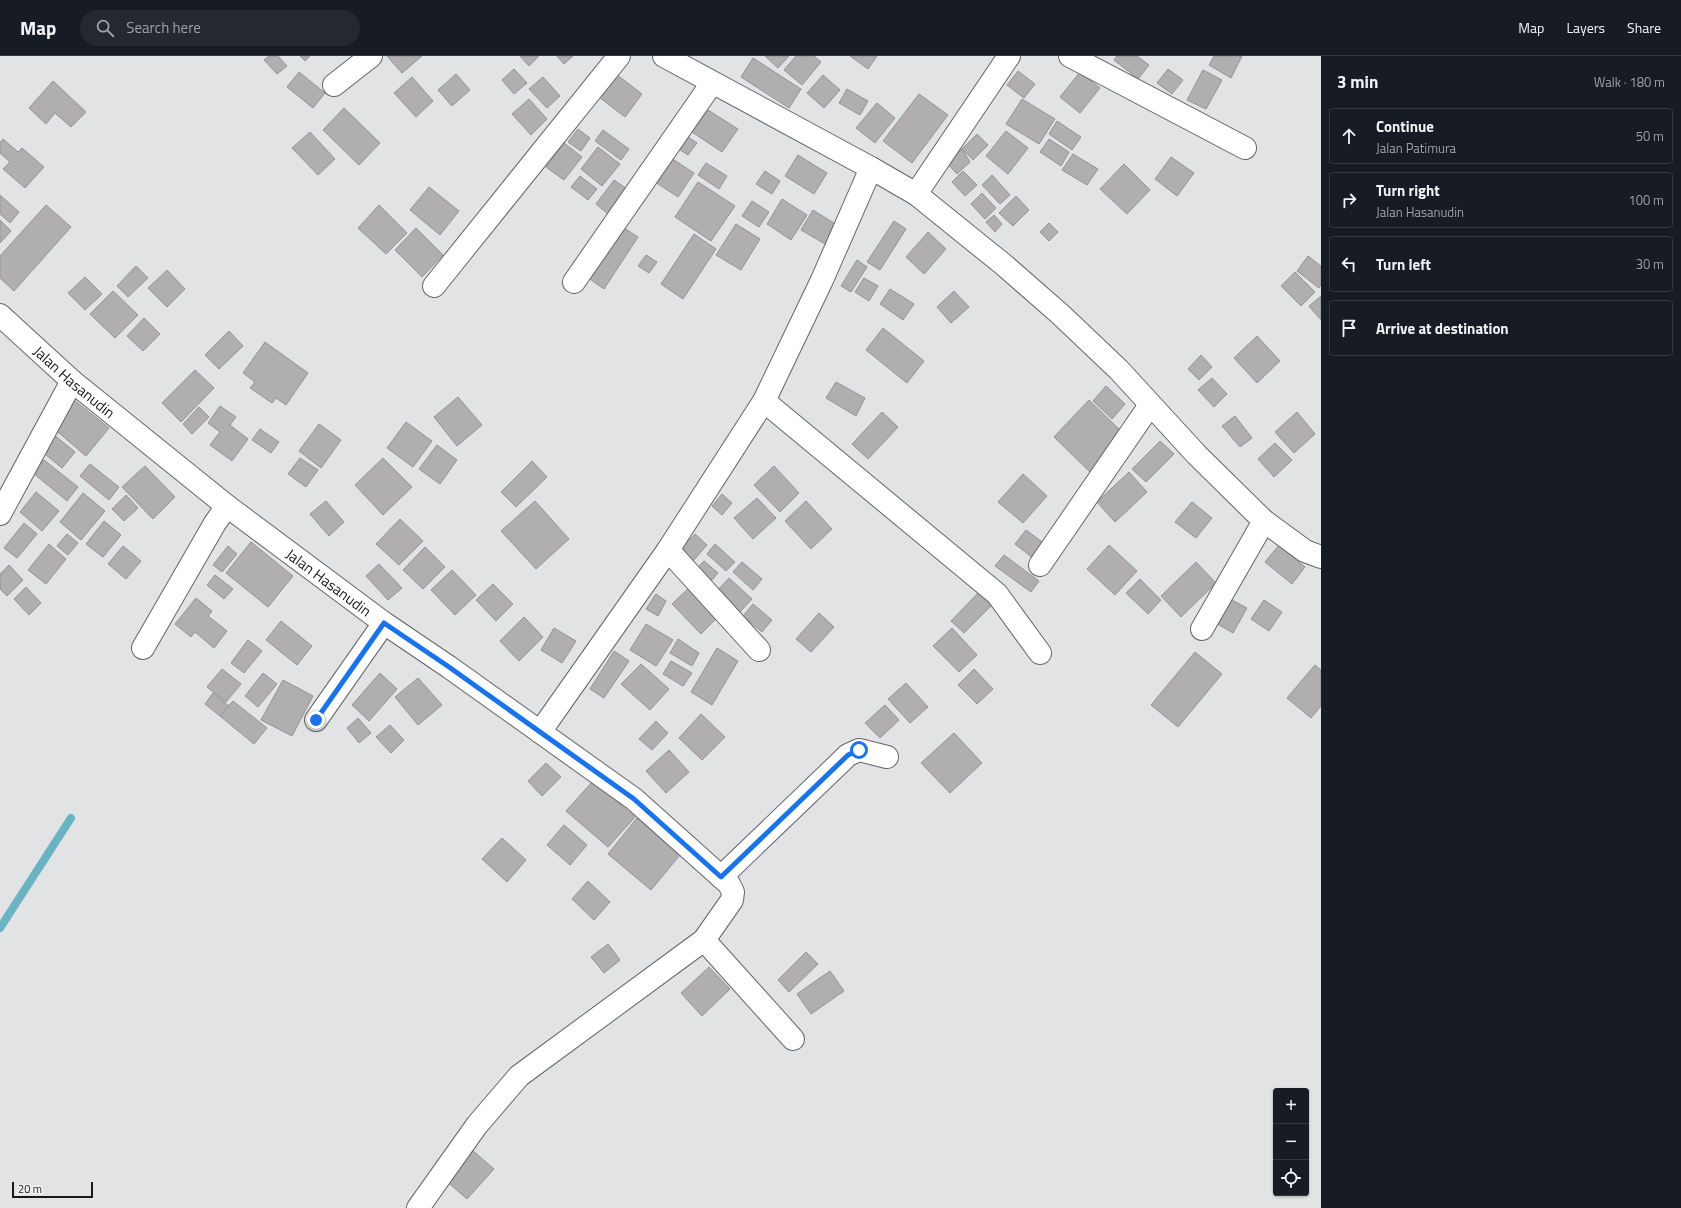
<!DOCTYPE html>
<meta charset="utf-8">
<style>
body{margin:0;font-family:"Titillium Web",sans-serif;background:#242831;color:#f1f3f6}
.controls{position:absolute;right:12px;bottom:12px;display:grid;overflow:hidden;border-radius:4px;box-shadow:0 1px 3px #0004}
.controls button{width:36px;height:36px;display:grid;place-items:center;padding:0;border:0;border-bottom:1px solid #363941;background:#171b24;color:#f1f3f6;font:20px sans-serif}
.scale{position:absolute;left:12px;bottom:10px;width:81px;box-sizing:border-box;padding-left:4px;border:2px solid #18191a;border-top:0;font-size:11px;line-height:14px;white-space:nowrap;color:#18191a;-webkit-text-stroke:3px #eff1f2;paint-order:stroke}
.stop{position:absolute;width:12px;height:12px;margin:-9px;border:3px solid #1a73e8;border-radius:50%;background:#fff}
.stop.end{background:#1a73e8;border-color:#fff;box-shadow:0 1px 4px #0008}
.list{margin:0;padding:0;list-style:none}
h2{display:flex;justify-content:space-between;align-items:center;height:52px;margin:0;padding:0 16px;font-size:17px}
h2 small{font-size:13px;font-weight:400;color:#9ea1a6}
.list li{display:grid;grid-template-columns:26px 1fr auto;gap:12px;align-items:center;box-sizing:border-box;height:56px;margin:0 8px 8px;padding:0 8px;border:1px solid #363941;border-radius:4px}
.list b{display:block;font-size:15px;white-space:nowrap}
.list p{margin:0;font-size:13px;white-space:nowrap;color:#9ea1a6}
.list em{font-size:13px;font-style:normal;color:#9ea1a6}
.icon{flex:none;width:22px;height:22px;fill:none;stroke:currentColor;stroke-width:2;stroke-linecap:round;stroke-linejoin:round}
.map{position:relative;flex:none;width:1321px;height:1152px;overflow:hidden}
header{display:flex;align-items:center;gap:24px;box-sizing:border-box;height:56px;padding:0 20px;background:#171b24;border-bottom:1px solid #363941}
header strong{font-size:19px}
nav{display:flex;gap:22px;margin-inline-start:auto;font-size:14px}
.search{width:280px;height:36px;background:#242831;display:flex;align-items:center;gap:10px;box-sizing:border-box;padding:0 14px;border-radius:22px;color:#9ea1a6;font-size:15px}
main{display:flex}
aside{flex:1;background:#171b24}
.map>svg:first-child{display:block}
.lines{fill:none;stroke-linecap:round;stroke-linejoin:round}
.stream{stroke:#69b3c2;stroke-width:8}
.building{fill:#b0aeaf;stroke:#959394}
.street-casing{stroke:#636566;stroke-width:24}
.street{stroke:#fff;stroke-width:22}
.route{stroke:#1a73e8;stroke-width:5}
.labels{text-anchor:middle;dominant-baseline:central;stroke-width:4;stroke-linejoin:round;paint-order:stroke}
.street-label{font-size:15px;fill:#18191a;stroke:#eff1f2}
</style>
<header>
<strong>Map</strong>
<div class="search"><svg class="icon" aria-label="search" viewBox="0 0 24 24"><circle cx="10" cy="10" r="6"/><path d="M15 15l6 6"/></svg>Search here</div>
<nav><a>Map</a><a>Layers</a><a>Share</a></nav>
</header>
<main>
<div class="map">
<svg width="1321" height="1152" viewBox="0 0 1321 1152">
<rect width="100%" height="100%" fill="#e1e3e5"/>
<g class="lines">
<path class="stream" d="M0,872L71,762"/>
</g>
<g class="building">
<path d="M269,0H278L287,10L277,18L264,4Z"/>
<path d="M300,0H310L305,5Z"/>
<path d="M387,0H422L402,17Z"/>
<path d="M520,0H539L529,10Z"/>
<path d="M557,0H573L564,8Z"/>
<path d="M765,0H789L778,12Z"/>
<path d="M796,0H814L821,6L802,29L784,14Z"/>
<path d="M850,0H877L868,13Z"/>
<path d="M1117,0H1137L1149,9L1138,23L1114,4Z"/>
<path d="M1214,0H1242L1231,22L1209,9Z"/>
<path d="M753,2L801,33L789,52L741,21Z"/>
<path d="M514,13L527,27L514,38L502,24Z"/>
<path d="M1168,13L1183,24L1172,38L1157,27Z"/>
<path d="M1203,14L1222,24L1206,53L1187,44Z"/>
<path d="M1018,15L1035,28L1024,42L1007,29Z"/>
<path d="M299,16L325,37L313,52L287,31Z"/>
<path d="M1080,16L1100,32L1080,57L1060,41Z"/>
<path d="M456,18L470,34L452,50L438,34Z"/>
<path d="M616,18L642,38L625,61L599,41Z"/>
<path d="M823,19L840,34L824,52L807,37Z"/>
<path d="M412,21L433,45L416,61L394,37Z"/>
<path d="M543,21L560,40L547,52L529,33Z"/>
<path d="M53,25L86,56L71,71L55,57L46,68L29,52Z"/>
<path d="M847,33L868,45L860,59L839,47Z"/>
<path d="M919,38L948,59L912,107L883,85Z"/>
<path d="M529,43L547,63L531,79L512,58Z"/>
<path d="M1022,43L1055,63L1039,88L1006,68Z"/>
<path d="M877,47L895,62L875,87L856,72Z"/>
<path d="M344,52L380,87L359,109L323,74Z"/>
<path d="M708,54L738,73L722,96L692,76Z"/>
<path d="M1057,65L1081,81L1072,94L1049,78Z"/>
<path d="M578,73L590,82L581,95L568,86Z"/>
<path d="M603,74L629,93L621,104L595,85Z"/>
<path d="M1006,75L1028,92L1008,118L986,100Z"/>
<path d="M310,76L335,103L318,119L292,92Z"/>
<path d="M682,77L697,87L688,99L674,90Z"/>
<path d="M977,78L988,89L973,104L962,93Z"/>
<path d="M3,83L18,96L22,92L44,111L25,132L3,113L10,106L0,97V87Z"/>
<path d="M1049,83L1069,96L1061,110L1040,96Z"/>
<path d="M564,87L582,101L564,124L546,111Z"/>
<path d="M598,91L620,108L602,130L581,113Z"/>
<path d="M962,93L970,106L957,118L947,107Z"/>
<path d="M1073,98L1098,113L1087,129L1062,114Z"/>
<path d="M798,99L827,117L814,138L785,120Z"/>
<path d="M668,100L694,117L678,141L652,124Z"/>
<path d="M1171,101L1194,117L1177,140L1155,123Z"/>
<path d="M706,107L727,120L719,133L698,119Z"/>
<path d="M1124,108L1150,134L1127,158L1100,133Z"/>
<path d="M765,115L780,125L772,138L756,128Z"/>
<path d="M963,115L977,129L965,140L952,126Z"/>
<path d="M992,119L1010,139L1000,148L982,129Z"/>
<path d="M580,120L597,133L588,144L571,131Z"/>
<path d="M614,124L627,133L608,158L596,148Z"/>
<path d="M698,126L735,150L711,185L675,161Z"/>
<path d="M429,131L459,155L440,179L410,154Z"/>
<path d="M982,137L996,152L985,163L971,148Z"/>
<path d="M0,139L19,156L10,167L0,158Z"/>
<path d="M1016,140L1029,154L1013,170L999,157Z"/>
<path d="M782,143L807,159L791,184L767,168Z"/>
<path d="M752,145L769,156L759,171L742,160Z"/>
<path d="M46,149L71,171L14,235L0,222V200Z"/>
<path d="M379,149L407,177L386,198L358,172Z"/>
<path d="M813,154L837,169L825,188L801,174Z"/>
<path d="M994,159L1002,168L995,176L986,166Z"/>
<path d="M0,164L11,175L0,187Z"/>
<path d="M894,165L906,173L880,214L867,206Z"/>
<path d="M1049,167L1058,176L1049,185L1040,176Z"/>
<path d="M618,168L638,181L604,233L584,219Z"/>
<path d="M736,168L760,183L741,214L716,199Z"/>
<path d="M416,172L443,199L422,221L395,194Z"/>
<path d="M928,176L946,193L924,218L906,201Z"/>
<path d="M694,178L716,193L683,243L661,228Z"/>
<path d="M646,199L657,206L649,217L638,210Z"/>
<path d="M1308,200L1321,210V229L1319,232L1297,215Z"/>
<path d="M857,204L867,211L851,236L841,230Z"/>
<path d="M136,210L148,222L128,241L117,230Z"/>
<path d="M167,214L185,233L167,251L148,232Z"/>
<path d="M1295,216L1315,236L1301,250L1281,230Z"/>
<path d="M85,221L102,238L85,254L68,237Z"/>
<path d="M864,222L878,230L869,245L855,236Z"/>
<path d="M890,233L914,248L903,264L880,248Z"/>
<path d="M113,235L138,259L115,282L90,258Z"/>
<path d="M954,235L969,251L951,267L937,251Z"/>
<path d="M1321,240V264L1309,250Z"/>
<path d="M144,262L160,278L143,295L127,280Z"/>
<path d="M883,272L924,305L907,327L866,294Z"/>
<path d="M229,275L243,290L219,313L205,299Z"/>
<path d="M1257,280L1280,305L1257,327L1234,302Z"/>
<path d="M265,286L308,317L286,349L276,342L272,347L250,332L255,326L243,317Z"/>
<path d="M1201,299L1212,311L1199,324L1188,313Z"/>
<path d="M195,314L214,332L181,366L162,347Z"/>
<path d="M1212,322L1227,338L1214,351L1198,334Z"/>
<path d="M836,326L865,342L856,360L826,342Z"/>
<path d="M1106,330L1125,348L1112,363L1093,345Z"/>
<path d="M458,341L482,369L457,390L434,361Z"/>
<path d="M74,344L109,372L86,400L52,371Z"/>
<path d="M1089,344L1125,379L1090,416L1054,381Z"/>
<path d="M220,350L236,361L230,369L248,383L232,405L210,389L220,376L208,367Z"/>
<path d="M199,351L209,361L192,378L183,368Z"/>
<path d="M882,356L898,371L868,403L852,388Z"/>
<path d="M1297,356L1315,378L1294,397L1275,376Z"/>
<path d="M1235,360L1252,382L1240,391L1222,370Z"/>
<path d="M406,366L432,385L413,411L387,392Z"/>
<path d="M319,368L341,384L321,412L299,395Z"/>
<path d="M260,373L279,386L271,397L252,384Z"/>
<path d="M53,378L75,396L62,412L40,394Z"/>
<path d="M1160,385L1174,398L1146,426L1132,413Z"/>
<path d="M1275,387L1292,404L1274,421L1258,403Z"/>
<path d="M437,389L457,404L440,428L419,413Z"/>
<path d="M300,402L318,414L306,431L288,418Z"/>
<path d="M383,402L412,431L383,459L355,429Z"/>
<path d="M44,404L78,431L67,445L33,417Z"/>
<path d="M532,405L547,421L516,451L501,436Z"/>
<path d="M90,408L119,431L109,444L80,420Z"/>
<path d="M145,410L175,441L153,463L122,431Z"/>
<path d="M774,410L799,437L780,456L754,429Z"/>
<path d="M1129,416L1147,436L1115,466L1097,446Z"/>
<path d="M1023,418L1047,440L1023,467L998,446Z"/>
<path d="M36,436L59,455L42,475L20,456Z"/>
<path d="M83,437L105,455L81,484L60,466Z"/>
<path d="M722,438L732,447L722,459L712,450Z"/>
<path d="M126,439L138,452L124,465L112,453Z"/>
<path d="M757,442L776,462L753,483L734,462Z"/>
<path d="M326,445L344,466L329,480L310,458Z"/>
<path d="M535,445L569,483L536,513L501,475Z"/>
<path d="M806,445L832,473L811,493L785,465Z"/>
<path d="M1192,446L1212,462L1196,482L1175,466Z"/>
<path d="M400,463L423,485L399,509L376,488Z"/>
<path d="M104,465L121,479L103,501L86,488Z"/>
<path d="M24,467L37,478L17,502L4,492Z"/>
<path d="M1026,474L1045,488L1034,503L1015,488Z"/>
<path d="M67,478L78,487L68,499L57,490Z"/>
<path d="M695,478L707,489L693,505L680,494Z"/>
<path d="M251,486L293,520L268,551L226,517Z"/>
<path d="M49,488L66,503L46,528L28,514Z"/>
<path d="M715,488L735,506L726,515L707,498Z"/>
<path d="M1109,489L1137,515L1115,539L1087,513Z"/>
<path d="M1279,489L1305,511L1292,528L1265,506Z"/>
<path d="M123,490L141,505L126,523L108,508Z"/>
<path d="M228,490L237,498L222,516L213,509Z"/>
<path d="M425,491L445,511L423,533L403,514Z"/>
<path d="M1004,499L1039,525L1031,536L995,510Z"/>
<path d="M704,505L718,517L711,525L697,512Z"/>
<path d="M742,506L762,523L753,534L733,516Z"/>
<path d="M1196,506L1216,527L1181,561L1161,540Z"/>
<path d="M379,508L402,532L388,544L366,520Z"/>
<path d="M9,509L23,524L7,540L0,533V518Z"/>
<path d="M452,514L476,539L455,559L431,534Z"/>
<path d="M215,519L233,533L224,543L207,529Z"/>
<path d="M729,522L752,543L739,557L716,536Z"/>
<path d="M1140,523L1161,544L1148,558L1126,537Z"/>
<path d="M493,528L513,548L496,565L476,544Z"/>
<path d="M691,530L720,559L701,578L672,548Z"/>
<path d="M26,531L41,547L29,559L14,543Z"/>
<path d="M979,536L992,549L964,577L951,565Z"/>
<path d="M656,538L666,545L658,560L646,553Z"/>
<path d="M196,542L212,555L208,560L227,575L214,592L195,576L191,581L175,568Z"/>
<path d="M1230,543L1247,552L1233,577L1216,567Z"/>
<path d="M1264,544L1282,556L1269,575L1251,563Z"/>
<path d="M753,548L772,564L762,576L743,560Z"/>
<path d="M819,557L834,571L811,596L796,583Z"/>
<path d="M524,561L543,581L519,605L500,585Z"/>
<path d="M281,565L312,590L297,609L266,584Z"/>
<path d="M646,568L673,584L656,610L630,594Z"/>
<path d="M554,572L576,585L562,607L541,594Z"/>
<path d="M952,572L977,599L959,616L933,590Z"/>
<path d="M678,583L699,597L692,610L670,597Z"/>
<path d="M248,584L262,595L244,617L231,607Z"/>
<path d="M717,592L738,605L712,649L691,636Z"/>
<path d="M614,595L629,605L604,642L590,633Z"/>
<path d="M1195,596L1222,618L1178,671L1151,649Z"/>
<path d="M671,605L692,617L683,630L663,618Z"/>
<path d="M641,608L669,633L650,654L621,628Z"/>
<path d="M1315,609L1321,614V650L1311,662L1287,642Z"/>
<path d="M222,613L241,628L226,646L207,631Z"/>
<path d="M974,613L993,633L977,648L958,629Z"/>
<path d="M263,617L277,628L258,651L245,640Z"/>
<path d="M380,617L397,633L369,665L352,649Z"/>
<path d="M418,622L442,649L418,669L395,641Z"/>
<path d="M283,624L313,640L292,680L261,664Z"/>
<path d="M906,627L928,651L910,667L888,643Z"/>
<path d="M213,637L229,650L220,660L205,648Z"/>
<path d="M233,645L267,672L254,688L220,660Z"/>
<path d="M885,649L899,664L880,682L865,667Z"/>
<path d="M701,658L725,681L702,704L679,682Z"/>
<path d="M358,662L371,677L359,687L347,672Z"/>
<path d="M656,665L668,677L652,694L639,683Z"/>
<path d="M390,669L404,684L391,697L376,681Z"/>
<path d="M954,677L982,707L950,737L921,707Z"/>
<path d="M669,694L689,716L666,737L646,715Z"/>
<path d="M546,707L561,721L542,740L528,725Z"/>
<path d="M593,725L635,761L608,791L566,755Z"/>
<path d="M637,762L680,799L651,834L608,798Z"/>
<path d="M564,769L587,789L570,809L547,789Z"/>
<path d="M502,782L526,804L507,826L482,803Z"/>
<path d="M588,825L610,846L594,864L572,843Z"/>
<path d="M608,888L620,904L604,917L591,901Z"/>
<path d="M806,896L818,908L789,936L778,924Z"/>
<path d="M709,911L730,933L702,960L681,937Z"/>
<path d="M830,915L844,935L811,958L797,938Z"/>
<path d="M471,1093L494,1113L467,1143L444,1123Z"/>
</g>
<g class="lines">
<defs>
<g id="street">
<path d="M664,0L871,112L916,138L1004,209L1060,258L1119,314L1197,399L1264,465L1305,495L1321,501"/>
<path d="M1070,0L1245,92"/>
<path d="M334,29L371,0"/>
<path d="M916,138L1009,0"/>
<path d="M574,226L712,27"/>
<path d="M434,230L619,0"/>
<path id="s1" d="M0,259L72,325L227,450L384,567L449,611L634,743L729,828L733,836L732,844L704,884L519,1020L477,1069L418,1152"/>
<path d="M764,345L997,538L1040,597"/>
<path d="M0,458L72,325"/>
<path d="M668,494L759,594"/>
<path d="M1040,509L1150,349"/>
<path d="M1202,573L1264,465"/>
<path d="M143,592L215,467L227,450"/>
<path d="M316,664L384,567"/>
<path d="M540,676L668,494L764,345L822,224L871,112"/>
<path d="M721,821L848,699L859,694L887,701"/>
<path d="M704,884L793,983"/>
</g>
</defs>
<use href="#street" class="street-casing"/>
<use href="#street" class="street"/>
</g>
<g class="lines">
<path class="route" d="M316,664L384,567L449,611L634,743L721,821L848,699L859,694"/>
</g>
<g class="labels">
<g class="street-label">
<text stroke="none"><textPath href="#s1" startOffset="100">Jalan Hasanudin</textPath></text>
<text stroke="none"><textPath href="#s1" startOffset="424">Jalan Hasanudin</textPath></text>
</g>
</g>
</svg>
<div class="controls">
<button>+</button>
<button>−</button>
<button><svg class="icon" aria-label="locate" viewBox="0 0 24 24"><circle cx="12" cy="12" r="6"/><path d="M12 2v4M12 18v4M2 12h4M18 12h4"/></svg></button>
</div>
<div class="scale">20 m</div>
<div class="stop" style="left:859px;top:694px"></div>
<div class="stop end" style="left:316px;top:664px"></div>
</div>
<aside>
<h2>3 min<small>Walk · 180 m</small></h2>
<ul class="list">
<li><svg class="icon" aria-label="ahead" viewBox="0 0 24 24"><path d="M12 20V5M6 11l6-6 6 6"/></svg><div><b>Continue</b><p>Jalan Patimura</p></div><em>50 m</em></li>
<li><svg class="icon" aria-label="right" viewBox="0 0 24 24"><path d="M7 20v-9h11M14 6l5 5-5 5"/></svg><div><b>Turn right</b><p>Jalan Hasanudin</p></div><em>100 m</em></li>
<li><svg class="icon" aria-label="left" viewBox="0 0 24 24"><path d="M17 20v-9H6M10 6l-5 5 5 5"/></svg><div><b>Turn left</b></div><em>30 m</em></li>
<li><svg class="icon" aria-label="arrive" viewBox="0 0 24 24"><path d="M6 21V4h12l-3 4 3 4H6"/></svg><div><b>Arrive at destination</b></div></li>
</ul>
</aside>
</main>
